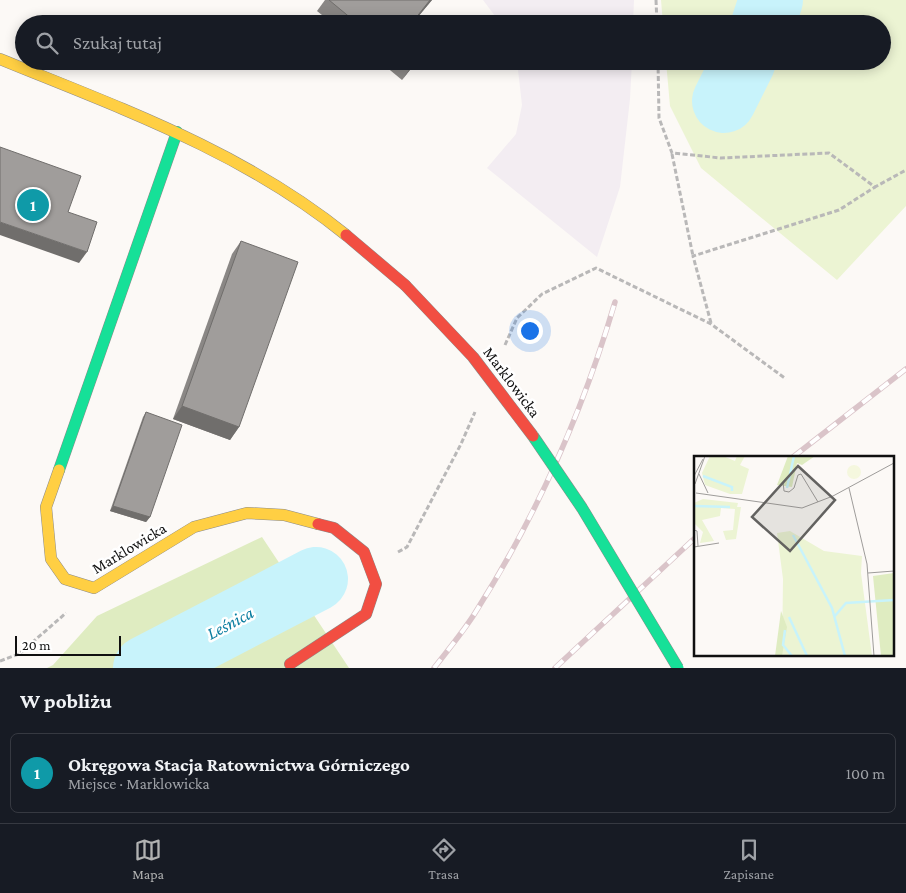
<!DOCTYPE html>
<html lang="pl">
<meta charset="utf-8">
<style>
body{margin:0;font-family:"Crimson Pro",serif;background:#20242c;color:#f1f3f6}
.scale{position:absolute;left:15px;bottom:12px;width:106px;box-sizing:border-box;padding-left:5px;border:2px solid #101010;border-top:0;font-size:14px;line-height:18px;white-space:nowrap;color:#101010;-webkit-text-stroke:4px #fff;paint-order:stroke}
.you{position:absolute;left:529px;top:330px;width:18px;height:18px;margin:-12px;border:4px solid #fff;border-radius:50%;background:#1a73e8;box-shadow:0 0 0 8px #1a73e833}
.badge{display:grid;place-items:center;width:32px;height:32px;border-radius:50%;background:#b1b2b2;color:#fff;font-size:16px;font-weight:700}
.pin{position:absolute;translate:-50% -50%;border:2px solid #fff;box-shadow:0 1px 5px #0006}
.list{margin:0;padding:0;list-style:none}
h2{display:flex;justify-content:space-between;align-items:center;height:65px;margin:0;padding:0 20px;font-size:21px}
h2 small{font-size:16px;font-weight:400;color:#9ea1a6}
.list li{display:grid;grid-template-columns:32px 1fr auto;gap:15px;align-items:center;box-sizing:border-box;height:80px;margin:0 10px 10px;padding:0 10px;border:1px solid #363941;border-radius:8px}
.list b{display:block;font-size:19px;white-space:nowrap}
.list p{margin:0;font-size:16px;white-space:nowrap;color:#9ea1a6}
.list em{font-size:16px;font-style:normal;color:#9ea1a6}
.icon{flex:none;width:28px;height:28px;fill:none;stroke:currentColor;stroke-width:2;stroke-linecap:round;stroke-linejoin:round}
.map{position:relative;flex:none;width:906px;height:668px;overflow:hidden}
.search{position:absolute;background:#171b24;box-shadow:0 2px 12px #0003;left:15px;right:15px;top:15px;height:55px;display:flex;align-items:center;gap:12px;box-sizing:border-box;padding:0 18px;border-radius:28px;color:#9ea1a6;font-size:19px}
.sheet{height:155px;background:#171b24}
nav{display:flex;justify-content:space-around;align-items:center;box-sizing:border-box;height:70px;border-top:1px solid #363941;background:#171b24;font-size:14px;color:#9ea1a6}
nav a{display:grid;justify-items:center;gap:2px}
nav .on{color:#b1b2b2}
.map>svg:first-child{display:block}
.industrial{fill:#f3edf2}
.green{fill:#ecf4d3}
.forest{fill:#dfecc1}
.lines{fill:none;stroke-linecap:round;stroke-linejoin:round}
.river{stroke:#c8f3fb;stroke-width:64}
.fast-casing{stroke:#8d8c8a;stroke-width:12}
.slow-casing{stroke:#8d8c8a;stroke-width:12}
.jam-casing{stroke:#8d8c8a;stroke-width:12}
.path{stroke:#b9b8b8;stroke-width:3;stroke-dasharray:5 2.5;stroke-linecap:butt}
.fast{stroke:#16e098;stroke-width:11}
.slow{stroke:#ffcf43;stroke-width:11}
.jam{stroke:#f24e42;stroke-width:11}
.rail-casing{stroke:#dac4c9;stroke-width:5.5}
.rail{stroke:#fff;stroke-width:4;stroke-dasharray:11;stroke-linecap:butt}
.fast-bridge-casing{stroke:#8d8c8a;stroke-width:12;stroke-linecap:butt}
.jam-bridge-casing{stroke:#8d8c8a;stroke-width:12;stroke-linecap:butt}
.fast-bridge{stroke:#16e098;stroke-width:11}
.jam-bridge{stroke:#f24e42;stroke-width:11}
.wall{fill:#8a8785}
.shaded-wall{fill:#706e6c}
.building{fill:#a09d9b;stroke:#706e6c}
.labels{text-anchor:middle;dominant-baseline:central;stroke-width:5;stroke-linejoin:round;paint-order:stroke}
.street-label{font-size:16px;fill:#101010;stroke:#fff}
.water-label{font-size:18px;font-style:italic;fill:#0b7ea1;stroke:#fff}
.inset-river{fill:none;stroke:#c8f3fb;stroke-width:2.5}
.inset-road{fill:none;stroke:#9e9c9a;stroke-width:1}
.view{fill:#636260;fill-opacity:0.15;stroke:#636260;stroke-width:2.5}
.inset-edge{fill:none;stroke:#101010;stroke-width:2.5}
</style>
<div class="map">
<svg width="906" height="668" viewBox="0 0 906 668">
<rect width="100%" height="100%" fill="#fcf9f6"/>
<g class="industrial">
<path d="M483,0H634L633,24H501Z"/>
<path d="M517,61H632L630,99L620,187L597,257L487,168L516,134L522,105Z"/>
</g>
<path class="green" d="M661,0H906V206L837,280L701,168L670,106L666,61H882V24H663Z"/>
<path class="forest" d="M262,537L349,668H47L53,665L97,616Z"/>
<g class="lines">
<g class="river">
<path d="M763,24L771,0"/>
<path d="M724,101L744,61"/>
<path d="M145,668L316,579"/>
</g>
<defs>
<path id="fast" d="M59,470L177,132"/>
<g id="slow">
<path d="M0,59C120,108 244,152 346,235"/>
<path d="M59,470L46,507L51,559L65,579L94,588L194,527L247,513L284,515L318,524"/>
</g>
<g id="jam">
<path d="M346,235L405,285"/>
<path d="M290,664L366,614L376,584L364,552L334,528L318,524"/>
</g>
</defs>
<use href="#fast" class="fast-casing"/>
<use href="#slow" class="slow-casing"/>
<use href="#jam" class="jam-casing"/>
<g class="path">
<path d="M656,0L657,24"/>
<path d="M658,61L659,118L672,153L721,158L829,153L875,187L906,170"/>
<path d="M672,154L693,256"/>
<path d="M711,323L693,256L839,210L875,187"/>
<path d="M505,345L517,318L542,294L596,268L711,324L786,379"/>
<path d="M398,552L407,547L461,444L475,412"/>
<path d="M0,661L19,654L66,613"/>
</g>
<use href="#fast" class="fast"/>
<use href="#slow" class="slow"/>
<use href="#jam" class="jam"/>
<defs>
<g id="rail">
<path d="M793,457L906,369"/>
<path d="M434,668C448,650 463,632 475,613C536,517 583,411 615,302"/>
<path d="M555,668L695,538"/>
</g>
</defs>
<use href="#rail" class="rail-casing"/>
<use href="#rail" class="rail"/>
<defs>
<path id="fast-bridge" d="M533,436L582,508L678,668"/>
<path id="jam-bridge" d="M405,285L473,357L533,436"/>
</defs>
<use href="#fast-bridge" class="fast-bridge-casing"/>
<use href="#jam-bridge" class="jam-bridge-casing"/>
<use href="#fast-bridge" class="fast-bridge"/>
<use href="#jam-bridge" class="jam-bridge"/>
</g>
<g class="wall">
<path d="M325,0H432L412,24H333L317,11Z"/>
<path d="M379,61H417L402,80Z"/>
<path d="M241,241L239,427L230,440L173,419L232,254Z"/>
<path d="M146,412L150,517L146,522L110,511L143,417Z"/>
</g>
<g class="shaded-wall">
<path d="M430,0H432L412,24H411Z"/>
<path d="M416,61H417L402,80L411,67Z"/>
<path d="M0,222L87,252L79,263L0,235Z"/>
<path d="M182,406L239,427L230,440L173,419Z"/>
<path d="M113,506L150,517L146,522L110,511Z"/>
</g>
<g class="building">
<path d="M329,0H430L411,24H358Z"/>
<path d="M404,61H416L411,67Z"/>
<path d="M0,147L81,176L68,212L97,222L87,252L0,222Z"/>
<path d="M241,241L298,262L239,427L182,406Z"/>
<path d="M146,412L182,425L150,517L113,506Z"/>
</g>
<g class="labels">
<g class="street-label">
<text transform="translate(512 382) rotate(53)">Marklowicka</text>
<text transform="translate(129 548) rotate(-31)">Marklowicka</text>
</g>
<g class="water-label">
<text transform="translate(230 623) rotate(-28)">Leśnica</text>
</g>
</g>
<g transform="translate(694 456)">
<rect width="200" height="200" fill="#fcf9f6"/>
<path d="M16,0H29L41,5L43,0H51L46,9L55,13L48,38H36L11,29L8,17ZM9,43L44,47L43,51H47L42,83L32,84L29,75L39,74L41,53L27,52L26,60L8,64L20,85L6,87L9,76L0,67V47ZM96,75L130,95L168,100L167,117L178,200H88L89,123L83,77Z" fill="#ecf4d3"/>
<path d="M94,0H121L108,9L103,7L98,31L83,29ZM200,117V200H187L179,120ZM87,155L93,171L88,200H81Z" fill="#dfecc1"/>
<path d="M153 16a7 7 0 1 1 14 0a7 7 0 1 1-14 0Z" fill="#f5f7de"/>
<path class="inset-river" d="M9,20L38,31V35M93,32L100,0M1,50L36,51M99,79L138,152L151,200M95,161L113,200M140,161L152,147L200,144M91,174L89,189L98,200"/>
<path class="inset-road" d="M5,18L14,37M0,20L9,3M89,26L90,35L95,36L100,32L104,19L107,18L124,46M1,28L11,0M155,32L173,108L180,200M2,37L108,52L139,40L200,7M0,74L3,75L4,90M0,91L25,87M174,117L200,115"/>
<path class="view" d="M104,10L141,44L96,95L58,61Z"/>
<rect width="200" height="200" class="inset-edge"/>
</g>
</svg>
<div class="scale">20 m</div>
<div class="you"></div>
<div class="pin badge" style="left:33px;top:205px;background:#0f9aa8">1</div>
<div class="search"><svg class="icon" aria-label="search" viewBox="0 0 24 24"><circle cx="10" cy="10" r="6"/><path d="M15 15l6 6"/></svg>Szukaj tutaj</div>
</div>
<section class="sheet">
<h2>W pobliżu<small></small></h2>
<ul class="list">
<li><span class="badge" style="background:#0f9aa8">1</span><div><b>Okręgowa Stacja Ratownictwa Górniczego</b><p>Miejsce · Marklowicka</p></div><em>100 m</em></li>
</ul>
</section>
<nav>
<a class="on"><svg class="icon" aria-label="map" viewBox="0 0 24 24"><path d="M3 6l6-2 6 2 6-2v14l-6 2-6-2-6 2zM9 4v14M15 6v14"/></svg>Mapa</a>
<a><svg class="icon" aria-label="directions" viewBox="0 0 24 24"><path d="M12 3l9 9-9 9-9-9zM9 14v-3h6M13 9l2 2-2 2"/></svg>Trasa</a>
<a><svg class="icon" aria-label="saved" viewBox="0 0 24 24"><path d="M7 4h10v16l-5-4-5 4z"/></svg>Zapisane</a>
</nav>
